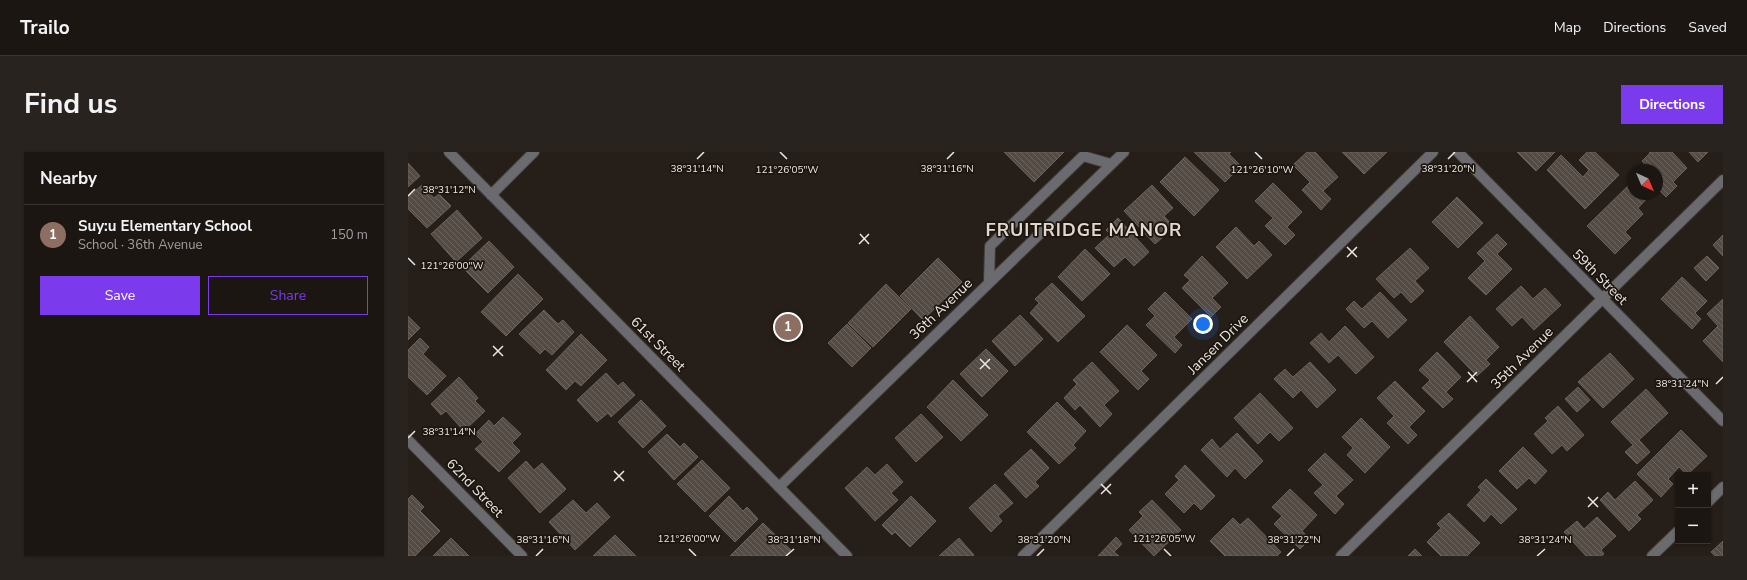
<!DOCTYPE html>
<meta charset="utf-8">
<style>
body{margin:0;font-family:"Nunito Sans",sans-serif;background:#292320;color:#f1f3f6}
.controls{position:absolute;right:12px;bottom:12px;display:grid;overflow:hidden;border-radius:0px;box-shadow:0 1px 3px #0004}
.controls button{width:36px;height:36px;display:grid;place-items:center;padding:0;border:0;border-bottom:1px solid #3a3532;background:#1c1612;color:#f1f3f6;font:20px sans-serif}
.compass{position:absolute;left:1219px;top:12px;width:36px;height:36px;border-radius:50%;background:#1c1612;box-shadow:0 1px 3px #0004;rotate:136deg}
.you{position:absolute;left:795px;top:172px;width:14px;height:14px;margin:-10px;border:3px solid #fff;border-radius:50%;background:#1a73e8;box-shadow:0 0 0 6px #1a73e833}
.badge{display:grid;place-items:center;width:26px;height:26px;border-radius:50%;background:#7c3aed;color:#fff;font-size:13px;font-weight:700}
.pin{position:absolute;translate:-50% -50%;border:2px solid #fff;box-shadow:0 1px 4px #0006}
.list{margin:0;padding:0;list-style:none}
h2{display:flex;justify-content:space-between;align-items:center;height:52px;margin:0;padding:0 16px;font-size:17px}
h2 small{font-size:13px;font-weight:400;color:#a09f9f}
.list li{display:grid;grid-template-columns:26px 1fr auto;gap:12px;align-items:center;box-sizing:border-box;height:60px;padding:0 16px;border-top:1px solid #3a3532}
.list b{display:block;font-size:15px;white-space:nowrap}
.list p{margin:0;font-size:13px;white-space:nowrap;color:#a09f9f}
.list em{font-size:13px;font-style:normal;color:#a09f9f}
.actions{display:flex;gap:8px;padding:12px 16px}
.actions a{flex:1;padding:9px 0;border:1px solid #7c3aed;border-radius:0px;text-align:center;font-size:14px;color:#7c3aed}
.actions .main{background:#7c3aed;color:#fff}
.map{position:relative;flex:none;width:1315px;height:404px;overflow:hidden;border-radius:0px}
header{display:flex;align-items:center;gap:24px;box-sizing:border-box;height:56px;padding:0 20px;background:#1c1612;border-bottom:1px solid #3a3532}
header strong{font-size:19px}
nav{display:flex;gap:22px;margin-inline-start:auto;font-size:14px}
.intro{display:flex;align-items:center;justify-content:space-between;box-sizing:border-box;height:96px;padding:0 24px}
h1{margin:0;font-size:28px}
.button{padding:10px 18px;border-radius:0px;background:#7c3aed;color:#fff;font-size:14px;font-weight:700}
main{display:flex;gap:24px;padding:0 24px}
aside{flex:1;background:#1c1612;border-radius:0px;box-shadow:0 1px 3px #0004}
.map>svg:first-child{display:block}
.building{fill:url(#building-back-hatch);stroke:#6a615a}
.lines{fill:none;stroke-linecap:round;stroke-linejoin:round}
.minor-casing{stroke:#423a34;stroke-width:12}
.minor{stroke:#6a6a6f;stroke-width:10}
.ticks{fill:none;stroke:#ece7e3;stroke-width:1.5}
.labels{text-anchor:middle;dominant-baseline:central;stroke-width:3.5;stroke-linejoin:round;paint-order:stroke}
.street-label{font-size:14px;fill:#ece7e3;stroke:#1c150f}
.district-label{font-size:18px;font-weight:bold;letter-spacing:1px;fill:#e1d7ce;stroke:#1c150f}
.ticks-label{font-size:10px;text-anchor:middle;fill:#ece7e3;stroke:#1c150f;stroke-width:3.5;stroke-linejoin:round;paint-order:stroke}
</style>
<header>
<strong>Trailo</strong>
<nav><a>Map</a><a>Directions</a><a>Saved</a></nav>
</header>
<div class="intro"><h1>Find us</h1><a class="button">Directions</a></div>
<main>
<aside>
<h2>Nearby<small></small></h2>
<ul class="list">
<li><span class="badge" style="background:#8d6e63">1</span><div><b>Suy:u Elementary School</b><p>School · 36th Avenue</p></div><em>150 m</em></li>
</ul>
<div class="actions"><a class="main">Save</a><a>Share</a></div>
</aside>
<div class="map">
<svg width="1315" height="404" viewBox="0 0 1315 404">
<defs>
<pattern id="building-back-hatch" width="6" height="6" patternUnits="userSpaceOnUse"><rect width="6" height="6" fill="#534b44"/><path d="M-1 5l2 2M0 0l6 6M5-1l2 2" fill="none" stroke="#6c655f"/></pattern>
</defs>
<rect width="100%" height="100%" fill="#261e18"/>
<g class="building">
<path d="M596,0H656L626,30Z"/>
<path d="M786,0H823L821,2L833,14L817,30Z"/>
<path d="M899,0H907L930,25L915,39L923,47L913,58L894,38L902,30L885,13Z"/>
<path d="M934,0H979L956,22Z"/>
<path d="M1109,0H1147L1128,19Z"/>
<path d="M1179,0H1187L1211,23L1177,57L1139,18L1153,3L1175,25L1181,18L1171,8Z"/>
<path d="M1241,0H1264L1279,16L1265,30L1269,34L1258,45L1249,36V18H1238L1240,16L1234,9L1242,1Z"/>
<path d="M1281,0H1300L1290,10Z"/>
<path d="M777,5L811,38L786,64L752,30Z"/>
<path d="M0,11L12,24L0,35Z"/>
<path d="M1225,29V42H1239L1241,44L1230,56L1235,62L1217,80L1223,86L1207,102L1179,74Z"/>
<path d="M865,31L894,60L879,75L887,83L877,93L857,74L865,66L847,49Z"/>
<path d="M14,33L26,46L31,42L43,54L19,76L0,57V45Z"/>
<path d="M744,33L765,56L756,64L766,75L747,92L716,59Z"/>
<path d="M1049,45L1075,71L1050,96L1024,70Z"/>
<path d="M49,58L74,86L48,110L23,82Z"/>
<path d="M710,66L741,100L726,114L717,105L706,115L687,96L702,82L698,78Z"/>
<path d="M828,75L846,94L851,89L864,103L839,127L808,95Z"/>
<path d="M1089,82L1099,92L1089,102L1104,117L1078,143L1060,126L1077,109L1069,101Z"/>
<path d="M1315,83V104L1305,93Z"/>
<path d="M81,89L106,115L80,141L54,115Z"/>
<path d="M1002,96L1021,116L1007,129L1016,139L1003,151L993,140L986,146L968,127Z"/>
<path d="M677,97L702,122L674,149L650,125Z"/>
<path d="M794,104L820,131L804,146L813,155L803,165L774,136L782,128L776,123Z"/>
<path d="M1299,104L1311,116L1298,129L1286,116Z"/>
<path d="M530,106L554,130L515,168L492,144Z"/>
<path d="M110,122L135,147L98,184L73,160Z"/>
<path d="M1274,125L1299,149L1287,161L1293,167L1284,177L1253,147Z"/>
<path d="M644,131L677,164L650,190L622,161L631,151L627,147Z"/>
<path d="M478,132L503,157L465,195L440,171Z"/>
<path d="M1113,134L1125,147L1137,136L1153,153L1126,178L1114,165L1104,174L1088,157Z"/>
<path d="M757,140L784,167L766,185L774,193L767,201L738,173L747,164L740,157Z"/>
<path d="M972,140L999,168L980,186L964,169L956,176L938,157L946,149L954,157Z"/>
<path d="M1315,147V210L1295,189L1310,174L1299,162Z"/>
<path d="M136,158L150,172L155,168L166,180L144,203L137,197L132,202L111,182Z"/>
<path d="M612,163L635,187L607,214L584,189Z"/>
<path d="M0,164L12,176L0,188Z"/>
<path d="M1062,164L1091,195L1078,208L1082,212L1069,224L1036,190Z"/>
<path d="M439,172L463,196L444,215L420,191Z"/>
<path d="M719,173L749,203L733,219L741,227L730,238L692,200Z"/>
<path d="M937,174L966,205L948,222L930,203L921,211L902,191L913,181L921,190Z"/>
<path d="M173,182L199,208L173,234L167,229L158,238L138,218Z"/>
<path d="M12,186L21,195L15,202L38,224L19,243L0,225V198Z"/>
<path d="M578,197L600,219L574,245L552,222Z"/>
<path d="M1029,200L1053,225L1038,240L1045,247L1035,256L1014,236L1022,228L1011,218Z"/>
<path d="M1202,201L1226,227L1195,256L1170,230Z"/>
<path d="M684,210L711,239L696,253L704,262L692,275L672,253L667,258L656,246L669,232L665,228Z"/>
<path d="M902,210L928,238L909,256L893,238L885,246L866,227L877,217L885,225Z"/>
<path d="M198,221L210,234L215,230L227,243L203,265L200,261L189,270L169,248Z"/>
<path d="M51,225L70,246L67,249L77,259L56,279L38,259L33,263L23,252Z"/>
<path d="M545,228L580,263L553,289L519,255Z"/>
<path d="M987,229L1017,259L1001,275L1009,283L1000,292L979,271L986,264L969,246Z"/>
<path d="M1170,235L1182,248L1169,260L1157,247Z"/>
<path d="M1238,237L1260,261L1231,288L1242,300L1229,312L1217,300L1225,293L1203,270Z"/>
<path d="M852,241L885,276L871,289L862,280L850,292L826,266Z"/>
<path d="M233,248L258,274L235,296L210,270Z"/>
<path d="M649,250L678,279L665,293L668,296L651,312L619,280Z"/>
<path d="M1150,254L1176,283L1159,299L1154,293L1144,302L1126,282L1140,269L1137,266Z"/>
<path d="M513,262L535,285L508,310L487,286Z"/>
<path d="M95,265L113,282L104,291L112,299L91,320L67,297L75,290L67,282L81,268L86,274Z"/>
<path d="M953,266L982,295L957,321L939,303L945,296L934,285Z"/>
<path d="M1273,278L1299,304L1279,323L1271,315L1260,327L1265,332L1253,345L1229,322Z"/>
<path d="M829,281L855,309L837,327L827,316L819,325L793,298L804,287L812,297Z"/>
<path d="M259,282L272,295L276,291L290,305L266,328L240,300Z"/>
<path d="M1115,295L1139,319L1127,332L1121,326L1109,337L1091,319Z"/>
<path d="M623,297L641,316L627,330L631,334L618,346L596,322Z"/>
<path d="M917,301L945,328L928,344L936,352L927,362L906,341L915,333L900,318Z"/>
<path d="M294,308L322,336L297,360L269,332Z"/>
<path d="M118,309L126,318L134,311L158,337L132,361L100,326Z"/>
<path d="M479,312L495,330L483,341L490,348L467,369L437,336L459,315L467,323Z"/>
<path d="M777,313L807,344L793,358L786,351L776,361L757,342L771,328L767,324Z"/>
<path d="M1078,327L1109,357L1093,372L1083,362L1076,370L1059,353L1073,338L1070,335Z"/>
<path d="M1227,329L1245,348L1229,363L1233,367L1221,379L1192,348L1200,340L1207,348Z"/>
<path d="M587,332L605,351L590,364L594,369L583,380L561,356Z"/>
<path d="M882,337L909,363L894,379L902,387L892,397L866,372L874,364L864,355Z"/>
<path d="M4,343L16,355L12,359L32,379L7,404H0V347Z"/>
<path d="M321,344L335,359L339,355L350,367L327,390L301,364Z"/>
<path d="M503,344L528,369L502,395L487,380L484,383L474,373Z"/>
<path d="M165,348L178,361L189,351L202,365L167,398L141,370Z"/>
<path d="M744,348L773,378L746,404L721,378L735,364L731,360Z"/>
<path d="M1041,361L1072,391L1059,404H1033L1019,390L1033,376L1029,372Z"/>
<path d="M1189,365L1208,384L1193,398L1196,402L1193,404H1178L1156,380L1169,369L1176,377Z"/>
<path d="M825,366L832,373L840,366L873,400L869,404H817L802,389Z"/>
<path d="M355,371L383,398L377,404H322Z"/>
<path d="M207,383L228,404H185Z"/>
<path d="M708,385L714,392L706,400L711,404H690Z"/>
<path d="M43,386L61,404H25Z"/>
<path d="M551,386L566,403L565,404H531Z"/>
<path d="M1315,389V404H1307L1303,400Z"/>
<path d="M1007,397L1014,404H1000Z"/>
</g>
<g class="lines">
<defs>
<g id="minor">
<path d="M41,0L439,404"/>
<path d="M1050,0L1315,269"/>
<path d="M83,43L126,0"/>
<path d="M581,130L582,94L675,4L703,12"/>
<path d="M0,288L114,404"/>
<path d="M371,335L716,0"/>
<path d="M1300,350L1315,335"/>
<path d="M615,404L1025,0"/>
<path d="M933,404L1315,28"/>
<path d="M1244,404L1270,379"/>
</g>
</defs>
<use href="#minor" class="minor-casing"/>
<use href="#minor" class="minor"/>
</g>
<path class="ticks" d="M372,0L379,7M847,0L854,7M289,7L296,0M539,7L546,0M1040,7L1047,0M0,44L7,37M452,82L461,92M451,92L461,82M939,95L949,105M939,105L949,95M0,106L7,113M85,194L95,204M85,204L95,194M572,207L582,217M572,217L582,207M1060,220L1069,230M1059,230L1069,220M1308,232L1315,225M0,286L7,279M206,319L216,329M206,329L216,319M693,332L703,342M693,342L703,332M1180,345L1190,355M1180,355L1190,345M281,397L288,404M756,397L763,404M128,404L135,397M378,404L386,397M629,404L636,397M879,404L886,397M1129,404L1137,397"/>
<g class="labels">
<g class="street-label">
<text transform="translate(1192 125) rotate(45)">59th Street</text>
<text transform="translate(533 157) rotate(-44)">36th Avenue</text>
<text transform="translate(250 192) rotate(45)">61st Street</text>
<text transform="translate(810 192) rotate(-45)">Jansen Drive</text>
<text transform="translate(1114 206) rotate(-45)">35th Avenue</text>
<text transform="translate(67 336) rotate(46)">62nd Street</text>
</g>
<g class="district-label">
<text x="676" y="78">FRUITRIDGE MANOR</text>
</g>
</g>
<g class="ticks-label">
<text x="289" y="20">38°31'14"N</text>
<text x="539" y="20">38°31'16"N</text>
<text x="1040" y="20">38°31'20"N</text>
<text x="379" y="21">121°26'05"W</text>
<text x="854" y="21">121°26'10"W</text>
<text x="41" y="41">38°31'12"N</text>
<text x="44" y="117">121°26'00"W</text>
<text x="1274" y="235">38°31'24"N</text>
<text x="41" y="283">38°31'14"N</text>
<text x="281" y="390">121°26'00"W</text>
<text x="756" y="390">121°26'05"W</text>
<text x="135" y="391">38°31'16"N</text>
<text x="386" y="391">38°31'18"N</text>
<text x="636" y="391">38°31'20"N</text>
<text x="886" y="391">38°31'22"N</text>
<text x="1137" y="391">38°31'24"N</text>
</g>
</svg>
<div class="controls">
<button>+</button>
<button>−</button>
</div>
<svg class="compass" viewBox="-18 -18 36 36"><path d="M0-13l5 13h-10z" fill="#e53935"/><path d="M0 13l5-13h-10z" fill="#a09f9f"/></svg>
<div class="you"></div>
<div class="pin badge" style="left:380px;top:175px;background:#8d6e63">1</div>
</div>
</main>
